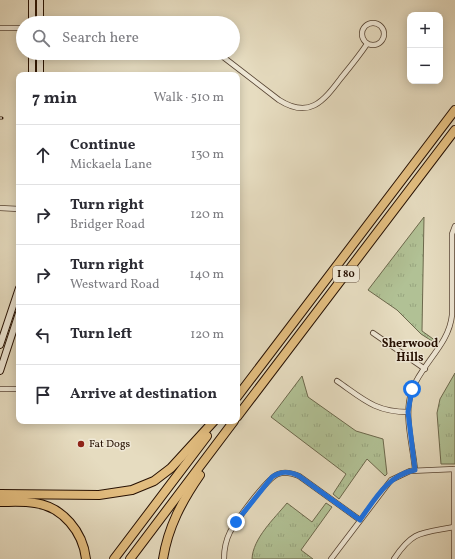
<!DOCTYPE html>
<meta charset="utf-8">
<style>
body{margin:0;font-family:Vollkorn,serif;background:#f2f2f3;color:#2b2b33}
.controls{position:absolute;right:12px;top:12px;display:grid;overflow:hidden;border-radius:8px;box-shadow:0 2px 10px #0003}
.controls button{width:36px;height:36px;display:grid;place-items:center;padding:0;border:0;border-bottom:1px solid #e1e1e2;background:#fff;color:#2b2b33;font:20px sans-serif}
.stop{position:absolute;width:12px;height:12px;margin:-9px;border:3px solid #1a73e8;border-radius:50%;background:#fff}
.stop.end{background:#1a73e8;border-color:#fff;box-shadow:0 1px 4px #0008}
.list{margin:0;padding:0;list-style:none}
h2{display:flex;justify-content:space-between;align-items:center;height:52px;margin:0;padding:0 16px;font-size:17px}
h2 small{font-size:13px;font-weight:400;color:#7c7c81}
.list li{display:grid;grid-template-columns:26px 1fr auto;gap:12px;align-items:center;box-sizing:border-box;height:60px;padding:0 16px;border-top:1px solid #e1e1e2}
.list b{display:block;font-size:15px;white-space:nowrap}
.list p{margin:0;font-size:13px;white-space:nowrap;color:#7c7c81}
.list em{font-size:13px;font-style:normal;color:#7c7c81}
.icon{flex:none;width:22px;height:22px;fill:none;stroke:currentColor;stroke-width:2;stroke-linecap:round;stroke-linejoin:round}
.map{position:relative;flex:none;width:455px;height:559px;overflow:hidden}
.search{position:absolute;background:#fff;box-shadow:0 2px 10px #0003;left:16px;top:16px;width:224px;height:44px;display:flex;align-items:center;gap:10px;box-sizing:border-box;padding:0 14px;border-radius:22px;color:#7c7c81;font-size:15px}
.panel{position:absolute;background:#fff;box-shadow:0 2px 10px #0003;left:16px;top:72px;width:224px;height:352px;border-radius:8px}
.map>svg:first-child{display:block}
.grass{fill:url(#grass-tufts);stroke:#6c684c}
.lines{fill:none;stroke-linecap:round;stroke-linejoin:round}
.minor-casing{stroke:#564332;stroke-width:6}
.secondary-casing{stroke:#261002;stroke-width:8}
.motorway-casing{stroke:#261002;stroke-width:10}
.minor{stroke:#efe8d6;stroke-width:4.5}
.secondary{stroke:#efe8d6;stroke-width:6}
.motorway{stroke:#e3be80;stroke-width:8}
.rail-casing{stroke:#261002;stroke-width:3}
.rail{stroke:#efe8d6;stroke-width:1.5;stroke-dasharray:4.5;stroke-linecap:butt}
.route{stroke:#1a73e8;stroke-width:5}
.poi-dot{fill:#8f2418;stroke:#efe8d6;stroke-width:1.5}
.labels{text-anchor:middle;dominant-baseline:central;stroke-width:3;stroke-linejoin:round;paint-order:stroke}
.shield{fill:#efe8d6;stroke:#625142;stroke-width:1}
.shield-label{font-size:10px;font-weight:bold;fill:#261002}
.poi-label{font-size:11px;fill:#261002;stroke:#efe8d6;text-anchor:start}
.neighbourhood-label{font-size:12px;font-weight:bold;fill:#261002;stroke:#efe8d6}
</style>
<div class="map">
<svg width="455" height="559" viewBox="0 0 455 559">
<defs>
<pattern id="grass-tufts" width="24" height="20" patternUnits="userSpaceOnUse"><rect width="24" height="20" fill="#b1c195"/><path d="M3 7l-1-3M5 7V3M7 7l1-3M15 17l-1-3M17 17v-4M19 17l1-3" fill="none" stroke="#98a57f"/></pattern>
</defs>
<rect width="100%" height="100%" fill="#e6dcc0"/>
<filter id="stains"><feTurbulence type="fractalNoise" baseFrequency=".005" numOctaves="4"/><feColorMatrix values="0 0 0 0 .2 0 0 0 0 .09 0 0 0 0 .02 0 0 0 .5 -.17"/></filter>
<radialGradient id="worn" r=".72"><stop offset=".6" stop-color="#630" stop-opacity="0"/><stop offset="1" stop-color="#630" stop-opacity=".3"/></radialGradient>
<g class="grass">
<path d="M424,217L422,331L436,341L435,343L421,334L397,310L368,290Z"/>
<path d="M455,373V464H441L437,413L440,399Z"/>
<path d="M302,376L308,397L356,431L383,439L387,474L385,476L367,459L339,499L333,494L346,474L271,417Z"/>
<path d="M287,503L312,522L326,503L332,507L301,550L313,559H252C253,538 274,519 287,503Z"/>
</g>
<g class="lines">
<defs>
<g id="minor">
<circle cx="373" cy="34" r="11"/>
<path d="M0,28H23"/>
<path d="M218,53L279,100C309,119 323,102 341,78C350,67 359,56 367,44"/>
<path d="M0,208L19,209"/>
<path d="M373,333L425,369"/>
<path d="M337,381C363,399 375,412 408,412"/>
<path d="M0,389H19"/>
<path d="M415,470C413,445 403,415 412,390C422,363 449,345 452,315V234L455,226"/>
<path d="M224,559C224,549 226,540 230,532C236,521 267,478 278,474C285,471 292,473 299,476L360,520"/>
<path d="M331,559L391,480L410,471L455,469"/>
<path d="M394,559C413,530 422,533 454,527"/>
<path d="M454,559V469"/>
</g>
<g id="secondary">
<path d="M32,0V23"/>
<path d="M40,23V0"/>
<path d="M40,53V75"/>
<path d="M32,75V53"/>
<path d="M0,345L19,288"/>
<path d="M0,371L19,313"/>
</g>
<g id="motorway">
<path d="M237,397L455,110"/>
<path d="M237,417L455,130"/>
<path d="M0,494L99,495L132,490L154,481L171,468L214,421"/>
<path d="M0,502C11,502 23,501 35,503C63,507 83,532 86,559"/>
<path d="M114,559L207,436"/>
<path d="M130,559L234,421"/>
<path d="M163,559C168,527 182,501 200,475"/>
</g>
</defs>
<use href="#minor" class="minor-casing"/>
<use href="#secondary" class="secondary-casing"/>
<use href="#motorway" class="motorway-casing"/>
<use href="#minor" class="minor"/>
<use href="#secondary" class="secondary"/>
<use href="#motorway" class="motorway"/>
<defs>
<path id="rail" d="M0,118H2"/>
</defs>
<use href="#rail" class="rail-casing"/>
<use href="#rail" class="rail"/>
</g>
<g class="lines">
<path class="route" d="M236,522L272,477C281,471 289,471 299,476L360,520C375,499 388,475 415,470L408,412L412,389"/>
</g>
<circle class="poi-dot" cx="81" cy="444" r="4"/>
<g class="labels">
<rect class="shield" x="333" y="266" width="26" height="16" rx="3"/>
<g class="shield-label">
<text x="346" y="274">I 80</text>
</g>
<g class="poi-label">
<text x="89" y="444">Fat Dogs</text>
</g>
<g class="neighbourhood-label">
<text x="410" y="344">Sherwood<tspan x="410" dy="14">Hills</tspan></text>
</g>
</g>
<rect width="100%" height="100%" filter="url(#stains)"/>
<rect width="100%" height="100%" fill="url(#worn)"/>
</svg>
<div class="controls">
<button>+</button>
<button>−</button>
</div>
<div class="stop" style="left:412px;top:389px"></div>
<div class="stop end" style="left:236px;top:522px"></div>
<div class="search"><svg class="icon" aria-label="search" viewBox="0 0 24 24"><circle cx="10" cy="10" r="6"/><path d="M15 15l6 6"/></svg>Search here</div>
<section class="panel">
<h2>7 min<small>Walk · 510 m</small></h2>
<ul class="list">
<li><svg class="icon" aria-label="ahead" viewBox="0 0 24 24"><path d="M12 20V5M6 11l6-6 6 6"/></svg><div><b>Continue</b><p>Mickaela Lane</p></div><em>130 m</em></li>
<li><svg class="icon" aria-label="right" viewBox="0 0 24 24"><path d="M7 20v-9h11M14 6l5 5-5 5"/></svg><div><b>Turn right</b><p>Bridger Road</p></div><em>120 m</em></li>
<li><svg class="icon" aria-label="right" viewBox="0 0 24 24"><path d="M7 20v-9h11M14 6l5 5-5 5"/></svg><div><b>Turn right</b><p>Westward Road</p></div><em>140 m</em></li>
<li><svg class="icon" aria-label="left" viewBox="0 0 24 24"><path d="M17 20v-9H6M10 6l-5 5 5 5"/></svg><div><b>Turn left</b></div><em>120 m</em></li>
<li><svg class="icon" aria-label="arrive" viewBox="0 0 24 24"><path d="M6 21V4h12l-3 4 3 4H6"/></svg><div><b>Arrive at destination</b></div></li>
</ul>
</section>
</div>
